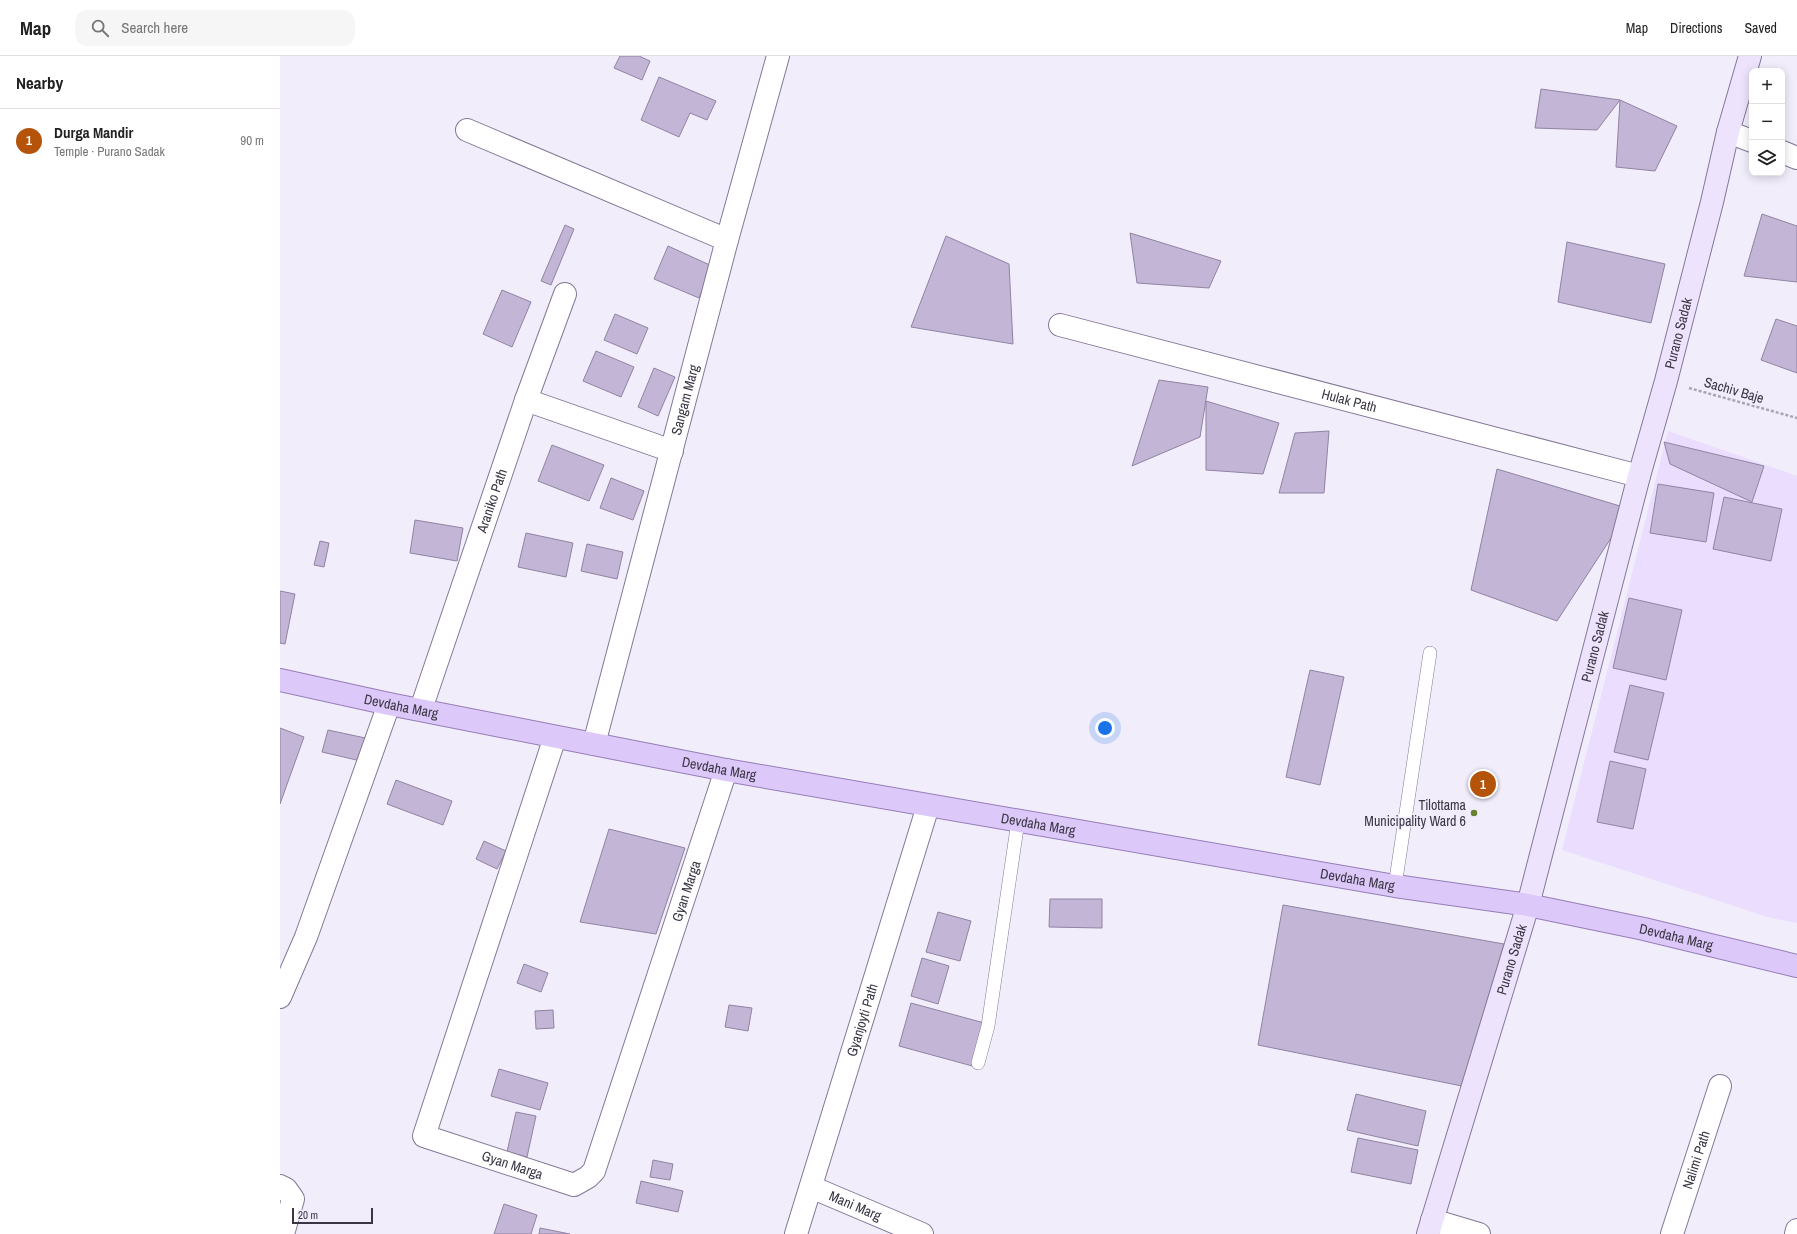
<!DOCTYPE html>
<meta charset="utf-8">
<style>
body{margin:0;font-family:"Archivo Narrow",sans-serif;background:#f6f6f6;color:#222}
.controls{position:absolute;right:12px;top:12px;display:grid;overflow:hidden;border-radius:8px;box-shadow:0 2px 10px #0003}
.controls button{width:36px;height:36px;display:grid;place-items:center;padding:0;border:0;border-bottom:1px solid #e0e0e0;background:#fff;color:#222;font:20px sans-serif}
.scale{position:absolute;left:12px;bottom:10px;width:81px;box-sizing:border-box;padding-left:4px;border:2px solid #3b3643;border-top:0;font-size:11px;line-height:14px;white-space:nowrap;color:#3b3643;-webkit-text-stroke:3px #f2edfb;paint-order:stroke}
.you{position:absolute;left:825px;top:672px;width:14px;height:14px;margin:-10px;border:3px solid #fff;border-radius:50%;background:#1a73e8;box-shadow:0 0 0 6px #1a73e833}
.badge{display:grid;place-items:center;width:26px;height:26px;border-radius:50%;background:#b45309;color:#fff;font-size:13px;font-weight:700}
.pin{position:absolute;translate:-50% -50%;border:2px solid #fff;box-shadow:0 1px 4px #0006}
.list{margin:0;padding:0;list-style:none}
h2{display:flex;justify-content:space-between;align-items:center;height:52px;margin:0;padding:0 16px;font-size:17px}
h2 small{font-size:13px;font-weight:400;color:#767676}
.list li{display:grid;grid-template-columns:26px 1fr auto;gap:12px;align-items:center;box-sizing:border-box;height:64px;padding:0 16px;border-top:1px solid #e0e0e0}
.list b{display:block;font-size:15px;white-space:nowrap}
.list p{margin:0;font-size:13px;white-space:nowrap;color:#767676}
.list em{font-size:13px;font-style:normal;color:#767676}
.icon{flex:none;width:22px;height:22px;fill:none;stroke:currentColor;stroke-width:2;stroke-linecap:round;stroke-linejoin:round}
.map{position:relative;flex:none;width:1517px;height:1178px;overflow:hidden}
header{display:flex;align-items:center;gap:24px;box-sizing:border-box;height:56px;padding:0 20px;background:#fff;border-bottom:1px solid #e0e0e0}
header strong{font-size:19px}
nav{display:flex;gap:22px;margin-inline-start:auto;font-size:14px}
.search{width:280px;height:36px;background:#f6f6f6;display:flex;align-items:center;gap:10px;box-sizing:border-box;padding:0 14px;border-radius:12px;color:#767676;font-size:15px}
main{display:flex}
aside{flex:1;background:#fff}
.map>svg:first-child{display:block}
.built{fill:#eaddfe}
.building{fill:#c2b5d6;stroke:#9083a3}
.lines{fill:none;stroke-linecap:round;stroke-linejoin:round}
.lane-casing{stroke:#847897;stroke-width:14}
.street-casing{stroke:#847897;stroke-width:24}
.secondary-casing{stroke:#847897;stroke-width:24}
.primary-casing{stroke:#957db7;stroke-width:24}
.path{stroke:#a9a4b1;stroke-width:2.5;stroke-dasharray:3 2;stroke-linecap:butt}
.lane{stroke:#fff;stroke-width:13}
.street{stroke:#fff;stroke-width:22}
.secondary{stroke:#eee3fc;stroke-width:22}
.primary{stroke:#ddc8fa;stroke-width:22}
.poi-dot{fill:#697f31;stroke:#f2edfb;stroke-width:1.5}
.labels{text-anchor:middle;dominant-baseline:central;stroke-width:3;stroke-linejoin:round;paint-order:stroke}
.street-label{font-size:14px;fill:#3b3643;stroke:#f2edfb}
.poi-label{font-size:14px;fill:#3b3643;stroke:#f2edfb;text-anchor:end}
</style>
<header>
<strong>Map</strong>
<div class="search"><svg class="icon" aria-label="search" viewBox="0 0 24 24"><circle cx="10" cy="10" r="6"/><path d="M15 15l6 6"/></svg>Search here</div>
<nav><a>Map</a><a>Directions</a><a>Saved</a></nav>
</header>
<main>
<aside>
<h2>Nearby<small></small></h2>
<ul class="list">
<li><span class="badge">1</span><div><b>Durga Mandir</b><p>Temple · Purano Sadak</p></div><em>90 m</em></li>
</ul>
</aside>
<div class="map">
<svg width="1517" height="1178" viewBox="0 0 1517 1178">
<rect width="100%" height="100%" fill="#f2edfb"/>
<path class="built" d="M1388,375L1517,420V867L1491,862L1282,794Z"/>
<g class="building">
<path d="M340,0H359L370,5L362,24L334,12Z"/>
<path d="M379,21L436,45L427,64L410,57L399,81L361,64Z"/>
<path d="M1261,33L1340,44L1317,74L1255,72Z"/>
<path d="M1340,44L1397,70L1375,115L1336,111Z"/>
<path d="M1482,158L1517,170V226L1464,220Z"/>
<path d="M285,169L294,173L271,229L261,225Z"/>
<path d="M850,177L941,205L929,232L857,227Z"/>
<path d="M666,180L729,208L733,288L631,271Z"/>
<path d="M1287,186L1385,208L1371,267L1278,246Z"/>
<path d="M388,190L432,210L419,242L374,223Z"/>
<path d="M222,234L251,246L232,291L203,278Z"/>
<path d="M335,258L368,272L357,298L324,284Z"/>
<path d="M1496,263L1517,270V317L1481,304Z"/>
<path d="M316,295L354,311L341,341L303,325Z"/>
<path d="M374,312L395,321L378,360L358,351Z"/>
<path d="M879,324L928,331L920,381L852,410Z"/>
<path d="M926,345L999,367L983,418L926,414Z"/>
<path d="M1049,375L1044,437H999L1015,377Z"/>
<path d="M1384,386L1484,410L1472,446L1390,408Z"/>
<path d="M272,389L324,409L309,445L258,425Z"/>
<path d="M1217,413L1350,453L1277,565L1191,534Z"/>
<path d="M331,422L364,435L353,464L320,452Z"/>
<path d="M1378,428L1434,437L1426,486L1370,477Z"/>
<path d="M1444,441L1502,453L1491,505L1433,493Z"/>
<path d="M135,464L183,472L177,505L130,497Z"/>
<path d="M246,477L293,487L286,521L238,511Z"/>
<path d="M40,485L49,487L44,511L34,509Z"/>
<path d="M307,488L343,496L337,523L301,515Z"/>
<path d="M0,535L15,538L5,588L0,587Z"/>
<path d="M1349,542L1402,554L1386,624L1333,612Z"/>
<path d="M1030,614L1064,621L1040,729L1006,721Z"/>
<path d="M1350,629L1384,637L1368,704L1334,696Z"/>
<path d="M0,672L24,681L0,748Z"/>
<path d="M48,674L90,683L85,706L42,696Z"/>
<path d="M1330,705L1366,713L1353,773L1317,766Z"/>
<path d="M1196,716L1213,719L1210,739L1192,736Z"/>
<path d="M116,724L172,745L163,769L107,748Z"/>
<path d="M329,773L405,792L376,878L300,866Z"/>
<path d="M204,785L226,795L217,813L196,803Z"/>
<path d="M770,843H822V872L769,871Z"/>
<path d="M1003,849L1224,888L1182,1030L978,989Z"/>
<path d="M658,856L691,865L680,905L646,896Z"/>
<path d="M642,902L669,910L658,948L631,940Z"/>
<path d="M244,908L268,917L261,936L237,927Z"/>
<path d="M631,947L708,968L696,1011L619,990Z"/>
<path d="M449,949L472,952L468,975L445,971Z"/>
<path d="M273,954L274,972L256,973L255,955Z"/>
<path d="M219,1013L268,1027L260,1054L211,1040Z"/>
<path d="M1076,1038L1146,1055L1138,1090L1067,1074Z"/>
<path d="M236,1056L256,1060L247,1101L227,1096Z"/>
<path d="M1078,1082L1138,1094L1131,1128L1071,1116Z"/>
<path d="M373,1104L393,1108L390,1124L370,1121Z"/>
<path d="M361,1125L403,1135L398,1156L356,1147Z"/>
<path d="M224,1148L257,1159L251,1178H214Z"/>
<path d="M260,1172L290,1178H259Z"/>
</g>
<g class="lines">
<defs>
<g id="lane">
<path d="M1115,830L1150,597"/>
<path d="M698,1007L708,970L738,765"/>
</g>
<g id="street">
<path d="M187,74L447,184"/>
<path d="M1448,76L1472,85"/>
<path d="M1502,96L1517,102"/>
<path id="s1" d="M780,269L1359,420"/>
<path d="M246,344L392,395"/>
<path id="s2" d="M141,653L246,344L285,238"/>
<path id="s3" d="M275,681L144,1080L294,1129L308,1121L314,1115L446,714"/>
<path id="s4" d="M314,688L447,184L498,0"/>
<path d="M0,941L26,881L109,648"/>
<path d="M0,1130L6,1133L13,1143L3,1178"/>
<path id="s5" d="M531,1131L642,1178"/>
<path d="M1152,1164L1199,1178"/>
<path id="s6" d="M516,1178L648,750"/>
<path id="s7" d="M1392,1178L1440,1030"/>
<path d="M1516,1178L1517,1174"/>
</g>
<g id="secondary">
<path id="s8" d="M1148,1178L1248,849L1359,420L1386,325L1432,146L1448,76L1470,0"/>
</g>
<g id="primary">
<path id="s9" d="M0,624L109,648L446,714L1115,830L1248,849L1364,873L1517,910"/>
</g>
</defs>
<use href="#lane" class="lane-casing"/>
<use href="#street" class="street-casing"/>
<use href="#secondary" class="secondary-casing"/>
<use href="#primary" class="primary-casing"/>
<path class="path" d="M1409,332L1517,362"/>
<use href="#lane" class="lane"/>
<use href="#street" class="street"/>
<use href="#secondary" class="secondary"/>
<use href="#primary" class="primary"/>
</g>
<circle class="poi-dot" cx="1194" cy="757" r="4"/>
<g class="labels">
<g class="street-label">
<text stroke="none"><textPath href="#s8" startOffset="935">Purano Sadak</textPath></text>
<text transform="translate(1454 334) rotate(16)">Sachiv Baje</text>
<text stroke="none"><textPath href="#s4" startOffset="356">Sangam Marg</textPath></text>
<text stroke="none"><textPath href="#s1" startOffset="299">Hulak Path</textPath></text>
<text stroke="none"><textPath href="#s2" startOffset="220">Araniko Path</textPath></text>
<text stroke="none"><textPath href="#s8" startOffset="611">Purano Sadak</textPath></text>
<text stroke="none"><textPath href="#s9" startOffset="124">Devdaha Marg</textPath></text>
<text stroke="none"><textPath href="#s9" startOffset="448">Devdaha Marg</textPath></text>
<text stroke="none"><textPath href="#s9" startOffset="772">Devdaha Marg</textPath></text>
<text stroke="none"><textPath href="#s9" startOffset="1096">Devdaha Marg</textPath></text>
<text stroke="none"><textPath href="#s3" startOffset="897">Gyan Marga</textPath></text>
<text stroke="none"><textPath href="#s9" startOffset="1420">Devdaha Marg</textPath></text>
<text stroke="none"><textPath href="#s8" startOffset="287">Purano Sadak</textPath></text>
<text stroke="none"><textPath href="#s6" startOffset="224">Gyanjoyti Path</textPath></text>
<text stroke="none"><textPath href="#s7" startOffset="78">Nalimi Path</textPath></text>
<text stroke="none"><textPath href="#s3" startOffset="513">Gyan Marga</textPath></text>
<text stroke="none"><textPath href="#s5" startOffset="48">Mani Marg</textPath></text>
</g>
<g class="poi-label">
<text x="1186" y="749">Tilottama<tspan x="1186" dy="16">Municipality Ward 6</tspan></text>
</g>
</g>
</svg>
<div class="controls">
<button>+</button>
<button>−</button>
<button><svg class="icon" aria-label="layers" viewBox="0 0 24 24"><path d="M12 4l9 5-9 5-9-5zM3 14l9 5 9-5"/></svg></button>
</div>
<div class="scale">20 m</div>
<div class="you"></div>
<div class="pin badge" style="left:1203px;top:728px">1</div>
</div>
</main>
